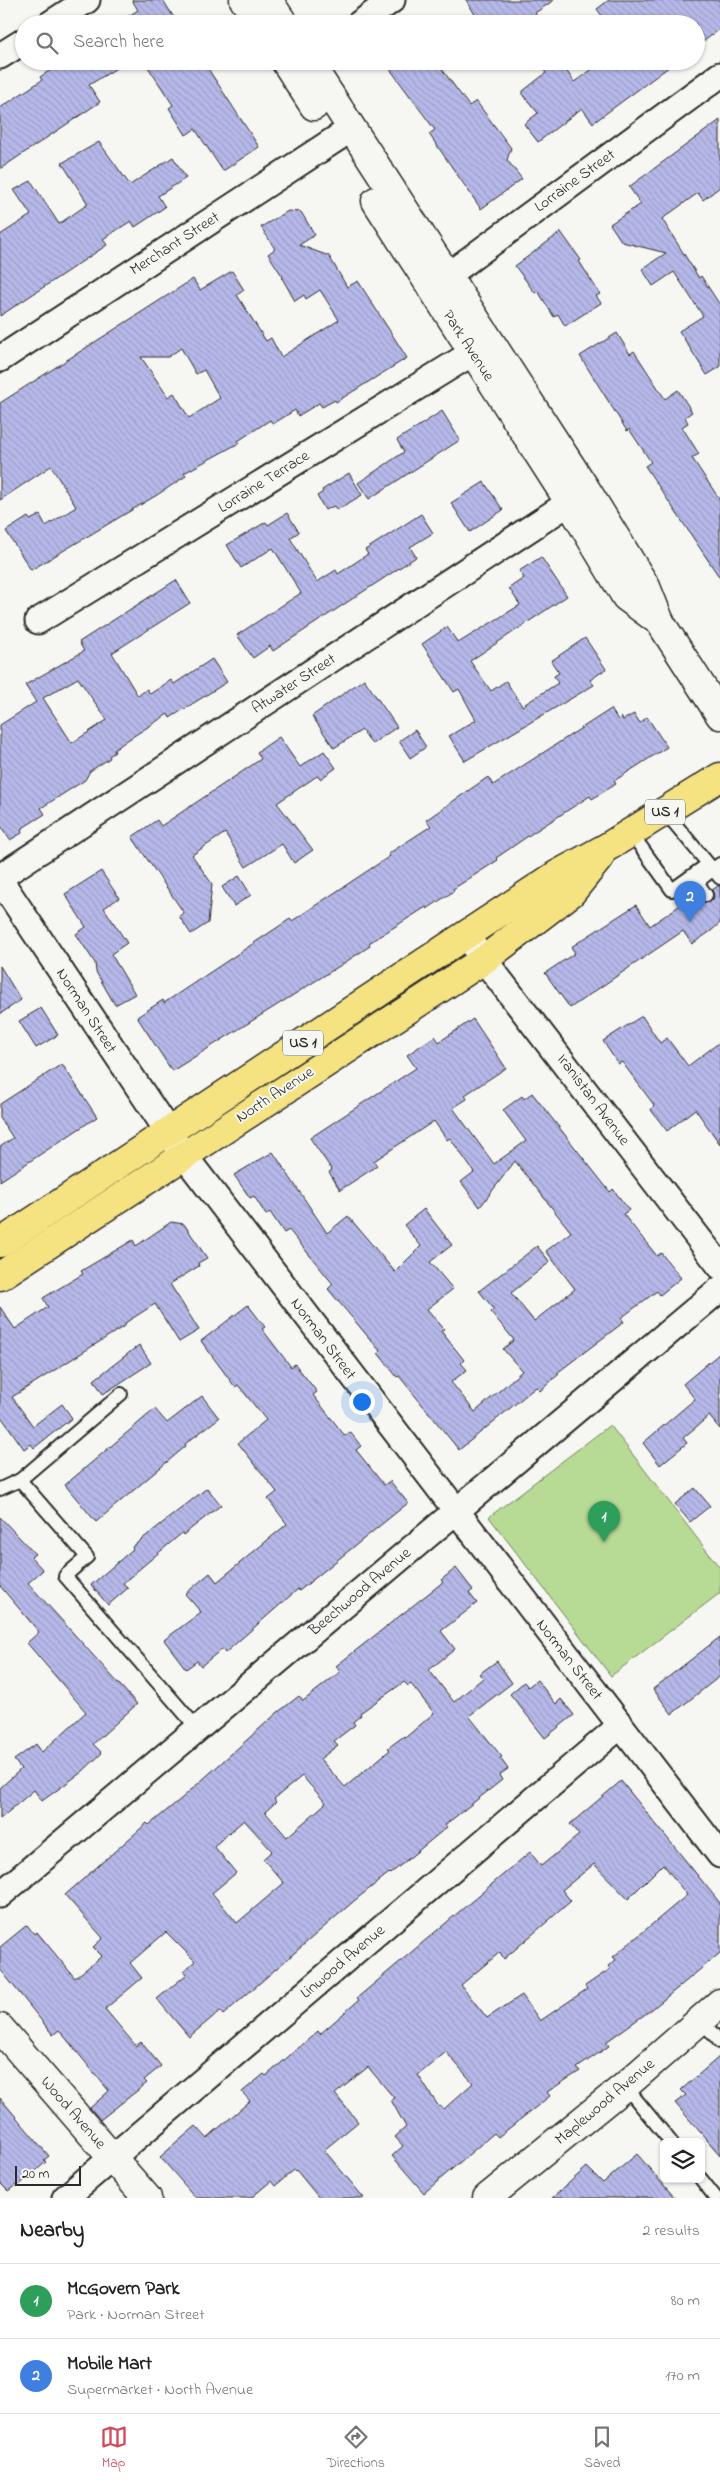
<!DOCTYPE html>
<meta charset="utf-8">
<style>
body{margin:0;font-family:"Indie Flower",sans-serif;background:#f6f6f6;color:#222}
.controls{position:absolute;right:15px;bottom:15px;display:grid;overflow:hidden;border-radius:8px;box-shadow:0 1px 4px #0004}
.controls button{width:45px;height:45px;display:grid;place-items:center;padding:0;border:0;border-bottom:1px solid #e0e0e0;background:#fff;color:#222;font:25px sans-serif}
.scale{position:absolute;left:15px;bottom:12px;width:66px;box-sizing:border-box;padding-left:5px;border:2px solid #2b2b2b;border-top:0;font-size:14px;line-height:18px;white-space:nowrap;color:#2b2b2b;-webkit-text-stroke:4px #f6f6f2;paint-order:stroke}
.you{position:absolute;left:361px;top:1401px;width:18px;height:18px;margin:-12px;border:4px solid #fff;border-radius:50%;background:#1a73e8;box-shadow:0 0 0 8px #1a73e833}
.badge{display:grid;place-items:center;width:32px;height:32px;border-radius:50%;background:#d1495b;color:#fff;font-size:16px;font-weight:700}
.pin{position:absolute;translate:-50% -41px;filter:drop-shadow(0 1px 2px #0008)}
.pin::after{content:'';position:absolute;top:26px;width:18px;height:15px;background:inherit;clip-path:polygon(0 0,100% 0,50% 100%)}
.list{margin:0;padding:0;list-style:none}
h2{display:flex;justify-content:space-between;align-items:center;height:65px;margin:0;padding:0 20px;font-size:21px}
h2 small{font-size:16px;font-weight:400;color:#767676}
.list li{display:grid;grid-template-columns:32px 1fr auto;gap:15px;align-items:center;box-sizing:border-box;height:75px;padding:0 20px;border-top:1px solid #e0e0e0}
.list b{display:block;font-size:19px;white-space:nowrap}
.list p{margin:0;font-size:16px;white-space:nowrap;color:#767676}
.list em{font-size:16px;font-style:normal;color:#767676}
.icon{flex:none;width:28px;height:28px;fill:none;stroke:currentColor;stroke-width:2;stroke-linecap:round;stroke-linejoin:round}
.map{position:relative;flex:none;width:720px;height:2198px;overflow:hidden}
.search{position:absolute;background:#fff;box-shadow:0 1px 4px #0004;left:15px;right:15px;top:15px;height:55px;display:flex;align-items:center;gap:12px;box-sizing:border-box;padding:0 18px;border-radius:28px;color:#767676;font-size:19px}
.sheet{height:215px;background:#fff}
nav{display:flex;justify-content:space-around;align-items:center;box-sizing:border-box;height:70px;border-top:1px solid #e0e0e0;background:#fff;font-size:14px;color:#767676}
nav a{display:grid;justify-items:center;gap:2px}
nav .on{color:#d1495b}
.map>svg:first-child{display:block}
.green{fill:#b7db95;stroke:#718360}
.building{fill:url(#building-back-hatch);stroke:#2b2b2b;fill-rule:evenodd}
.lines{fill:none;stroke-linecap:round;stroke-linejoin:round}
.service-casing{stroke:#2b2b2b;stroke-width:16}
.minor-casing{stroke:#2b2b2b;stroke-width:29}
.tertiary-casing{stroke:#2b2b2b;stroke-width:31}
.secondary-casing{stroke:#2b2b2b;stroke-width:31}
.primary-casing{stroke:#2b2b2b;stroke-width:31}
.service{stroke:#f6f6f2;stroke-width:12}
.minor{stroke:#f6f6f2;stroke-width:25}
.tertiary{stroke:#f6f6f2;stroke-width:28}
.secondary{stroke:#f6f6f2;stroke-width:28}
.primary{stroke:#f5e382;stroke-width:28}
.labels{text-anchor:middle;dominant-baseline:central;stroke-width:4;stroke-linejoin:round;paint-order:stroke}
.shield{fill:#f6f6f2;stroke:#686867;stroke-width:1}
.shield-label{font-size:15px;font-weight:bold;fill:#2b2b2b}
.street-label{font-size:16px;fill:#2b2b2b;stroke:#f6f6f2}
</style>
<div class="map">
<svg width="720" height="2198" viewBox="0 0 720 2198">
<defs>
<pattern id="building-back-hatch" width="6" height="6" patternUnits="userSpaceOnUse" patternTransform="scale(1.25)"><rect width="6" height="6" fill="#b6b8e9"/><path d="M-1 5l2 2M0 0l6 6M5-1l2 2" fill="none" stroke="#9d9ec8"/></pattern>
</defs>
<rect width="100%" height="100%" fill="#f6f6f2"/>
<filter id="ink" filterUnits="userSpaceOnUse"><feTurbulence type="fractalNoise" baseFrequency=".02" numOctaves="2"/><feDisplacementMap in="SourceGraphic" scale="10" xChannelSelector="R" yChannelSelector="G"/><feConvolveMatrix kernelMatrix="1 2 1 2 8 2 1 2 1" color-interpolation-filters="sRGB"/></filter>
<g filter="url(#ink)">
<path class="green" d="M610,1425L720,1568V1593L611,1676L489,1517Z"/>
<g class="building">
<path d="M132,0H163L178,24H116L138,10Z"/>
<path d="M466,0H554L535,13L542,24H481Z"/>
<path d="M609,0H720V29L696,47V24H608L597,9Z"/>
<path d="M64,61H73L78,68L89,61H128L89,85L100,102L0,169V108L42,80L40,77Z"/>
<path d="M144,61H203L259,147L223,171L195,129L186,135L169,108L173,105Z"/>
<path d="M384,61H436L469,106L476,101L511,148L507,160L522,179L481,209L429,134L435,130Z"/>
<path d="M538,61H560L574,82L604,61H677L593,123L582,108L538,142L524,124L538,113L523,95V91L546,73Z"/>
<path d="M720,120V187L703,200L698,193L662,219L699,278L701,276L720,305V367L707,375L679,331L703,316L674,272L653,286L642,269L666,253L622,242L610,224L641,204L629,187Z"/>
<path d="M99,142L130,185L173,157L186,178L158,196L165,207L135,227L131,221L103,239L107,245L0,316V235L31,215L14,190L31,181L59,224L88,204L62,163Z"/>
<path d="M288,211L301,212L315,235L299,245L329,256L347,287L358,281L407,358L336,402L335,400L322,407L319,403L298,416L295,410L273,424L270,420L238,441L239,443L184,473L186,476L157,495L31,570L6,531L28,517L30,520L40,515L46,526L76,507L51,466L0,500V403L193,279L200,290L232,271L244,290L237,295L266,341L271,338L281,357L339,320L320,290L306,299L304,295L295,301L282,278L283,277L268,254L275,249L261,227ZM181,348L196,374L204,370L220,398L189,418L174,393L168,397L141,357H168Z"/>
<path d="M561,232L581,260L579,261L600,294L596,296L601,303L565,326L558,314L554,317L538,291L535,293L515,266Z"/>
<path d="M617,333L630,354L634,351L665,399L678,390L692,412L685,417L688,423L682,427L699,454L692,458L720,500V578L645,466L651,462L629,429L627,431L580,356Z"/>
<path d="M442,411L460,440L369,499L358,483L404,452L397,440Z"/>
<path d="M349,473L362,495L337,510L334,506L325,510L317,496L323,492L322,490Z"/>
<path d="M484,482L503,510L470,532L451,503Z"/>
<path d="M287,513L299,532L290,538L317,582L336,570L338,574L368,554L365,550L421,514L433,533L410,547L416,557L273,651L270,646L253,658L237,635L301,593L273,548L241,568L227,545L266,522L268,525Z"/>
<path d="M541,557L567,596L470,661L491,691L506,681L522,706L558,683L554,676L559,673L551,661L585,638L606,669L590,680L594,685L465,761L449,736L476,720L459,689L454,692L422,644L447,627L458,643L520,605L509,588L524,578L519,571Z"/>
<path d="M176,580L190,603L112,653L138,696L147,689L150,694L171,680L174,684L212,659L227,682L170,718L168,714L126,741L114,750L115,752L109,756L110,758L90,771L85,780L41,808L45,814L21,829L22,833L10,840L0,825V725L36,702L25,685L84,651L79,642ZM78,678L107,720L72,743L43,698Z"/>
<path d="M364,679L397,727L372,744L362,730L334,748L312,716Z"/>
<path d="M611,709L618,720L621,717L623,720L634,714L640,723L647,717L667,747L614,781L616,784L592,799L590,796L534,832L496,858L498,860L453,889L454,891L427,909L426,907L369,943L370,946L341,965L172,1071L137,1017L163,1000L164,1003L290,919L292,921L390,856L388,854L431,826L426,820L488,777L493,785Z"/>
<path d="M415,730L426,747L410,758L399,741Z"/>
<path d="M279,737L300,767L324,751L336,768L320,779L317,776L277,803L313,850L294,863L282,844L246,867L225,833L192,855L212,884L208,923L191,934L179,916L184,913L132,837L157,820L161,826L261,759L257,752Z"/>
<path d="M101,871L119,898L104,908L127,943L111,954L135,994L115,1005L96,972L95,963L76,934L86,927L65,894Z"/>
<path d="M239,876L251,895L234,906L222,887Z"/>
<path d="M718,886H720V923L711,931L692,944L683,931L570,1008L545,973L575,953L571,947L636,905L650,926L689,899L693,905L700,900L703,902H710L714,898L712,890Z"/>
<path d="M0,966L21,1000L0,1014Z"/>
<path d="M41,1008L58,1035L36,1048L19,1021Z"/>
<path d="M642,1016L660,1043L667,1038L688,1066L720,1042V1144L695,1109L667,1131L651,1110L654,1105L622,1062L618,1064L603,1041Z"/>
<path d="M473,1019L506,1068L465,1095L467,1099L453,1108L494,1164L526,1141L503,1110L522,1096L524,1099L532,1093L610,1192L613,1189L629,1210L623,1214L657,1256L661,1253L681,1278L660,1295L657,1291L621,1318L624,1322L557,1373L559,1374L540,1391L536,1387L459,1450L399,1376L397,1377L378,1353L380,1351L328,1289L333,1284L289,1230L284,1233L270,1212L266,1215L254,1196L250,1198L234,1175L273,1152L327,1233L348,1216L395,1272L421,1246L404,1225L424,1209L452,1245L430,1262L453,1289L427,1309L444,1329L441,1331L464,1360L461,1363L467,1370L451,1382L475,1412L522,1371L503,1349L514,1340L491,1312L494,1309L479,1291L537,1246L550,1262L511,1293L534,1321L575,1289L546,1251L571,1232L515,1161L480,1207L461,1182L474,1172L450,1138L447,1140L434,1121L374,1161L377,1166L340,1190L329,1172L332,1170L310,1138L416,1068L407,1055L435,1036L439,1042Z"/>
<path d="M62,1064L97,1117L0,1181V1147L13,1138L0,1118V1104Z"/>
<path d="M171,1222L184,1224L207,1258L198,1263L199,1266L170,1284L199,1330L179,1342L155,1304L125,1323L126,1325L12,1397L33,1426L62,1404L72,1418L34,1448L31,1444L24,1449L0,1415V1307L15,1329L48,1307L43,1298L83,1274L81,1271L133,1240L136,1246Z"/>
<path d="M248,1305L265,1327L262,1329L291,1367L295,1364L317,1392L313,1395L345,1436L350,1432L361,1446L356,1450L384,1485L390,1481L408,1503L299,1591L298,1589L225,1653L222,1649L201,1666L197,1661L186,1669L164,1640L201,1612L185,1594L210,1573L217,1582L287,1524L268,1499L277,1492L238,1443L266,1420L238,1385L235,1387L201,1341Z"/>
<path d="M139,1345L151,1363L103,1394L94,1380Z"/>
<path d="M720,1353V1429L709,1416L683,1438L687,1443L660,1465L643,1443L695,1399L683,1384Z"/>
<path d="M202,1396L219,1418L185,1444L186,1446L96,1522L65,1485L155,1409L167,1423Z"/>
<path d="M207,1488L221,1505L183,1535L182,1533L123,1583L128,1588L108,1605L91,1585L133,1549L132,1547Z"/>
<path d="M695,1488L710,1506L690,1522L675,1504Z"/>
<path d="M0,1517L35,1554L31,1557L43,1570L28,1583L137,1704L93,1744L102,1753L82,1772L42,1801L34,1790L0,1819V1788L21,1769L14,1760L36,1744L42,1752L86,1712L27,1643L39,1632L0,1586Z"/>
<path d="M456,1568L473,1590L469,1593L477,1603L441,1631L455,1649L429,1670L454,1702L483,1678L479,1674L497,1661L512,1683L469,1716L502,1757L500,1758L508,1769L499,1775L502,1780L445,1825L447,1827L390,1874L389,1873L354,1901L223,2015L220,2011L189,2037L157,1999L187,1974L184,1971L195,1961L166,1932L130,1963L142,1978L105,2009L136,2046L141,2042L161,2066L144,2080L147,2083L100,2120L90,2108L109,2091L59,2030L53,2035L0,1969V1947L27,1925L34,1934L37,1932L75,1978L102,1956L93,1947L103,1938L65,1895L147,1823L149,1825L182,1798L277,1713L299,1696L303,1701L340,1672L336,1666L443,1582L441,1580ZM404,1682L408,1686L411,1684L434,1713L405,1738L404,1736L388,1748L390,1750L345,1787L320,1759L338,1745L334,1741L355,1725L353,1722L361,1715L360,1713ZM302,1776L326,1803L287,1837L265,1812L276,1802L274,1799ZM244,1820L272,1851L263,1859L284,1883L237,1923L212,1893L236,1873L214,1846Z"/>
<path d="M720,1637V1676L672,1714L653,1689Z"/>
<path d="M537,1680L556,1704L561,1699L574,1715L545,1738L510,1694L524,1682L528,1687Z"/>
<path d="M621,1781L720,1903V1953L651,2010L606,2042L609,2046L577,2068L580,2071L547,2092L550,2096L498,2137L494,2133L424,2193L392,2156L403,2146L395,2137L406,2127L391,2100L394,2098L368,2067L335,2094L358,2122L324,2150L364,2198H319L297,2171L294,2170L275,2186L271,2181L251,2198H196L160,2157L196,2126L207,2138L250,2101L242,2092L264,2074L266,2076L318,2031L320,2034L359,2000L357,1998L530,1852L541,1866L579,1835L570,1824ZM594,1864L628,1899L663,1864L687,1895L613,1957L616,1960L608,1966L610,1969L585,1986L587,1989L540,2021L522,1995L487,2018L461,1985L500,1952L504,1959L571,1901L562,1890ZM446,2052L473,2083L444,2109L440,2106L439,2107L418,2075Z"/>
<path d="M720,2056V2155L675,2103L686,2095L681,2090Z"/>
<path d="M0,2098L49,2156L44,2160L46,2162L17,2187L16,2185L8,2191L0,2183Z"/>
<path d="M637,2154L675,2198H552L587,2167L603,2183Z"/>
</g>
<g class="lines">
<defs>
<g id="service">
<path d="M665,812L720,878"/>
<path d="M631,833L672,890L708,864"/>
<path d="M706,895L697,882L720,864"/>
<path d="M20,1480L87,1557L65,1576L198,1729"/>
<path d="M0,1489L20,1480L121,1394"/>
<path d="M701,2020L720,2042"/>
<path d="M625,2086L671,2142"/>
<path d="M701,2179L716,2198"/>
</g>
<g id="minor">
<path d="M50,24L87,0"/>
<path d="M359,24L392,0"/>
<path d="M0,56L24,41"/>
<path d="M432,287L720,75"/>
<path d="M0,359L351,129"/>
<path d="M38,621L490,342"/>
<path d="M0,877L587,491"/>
<path d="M0,880L183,1154L720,1855"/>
<path d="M465,935L720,1266"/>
<path d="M0,1895L720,1289"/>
<path d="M65,2198L620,1726"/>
</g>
<g id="tertiary">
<path d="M0,2028L147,2198"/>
<path d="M487,2198L625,2086L720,2003"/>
</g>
<g id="secondary">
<path d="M244,0L260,24"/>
<path d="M268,0L284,24"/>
<path d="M285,61L314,106"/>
<path d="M308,61L587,491L646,587L660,622L720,715"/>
<path d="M376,201L570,503L626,597L660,622"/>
</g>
<g id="primary">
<path d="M0,1243L558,874L609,846L720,777"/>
<path d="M0,1276L485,959L571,893L600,857"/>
</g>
</defs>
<use href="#service" class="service-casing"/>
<use href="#minor" class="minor-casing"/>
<use href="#tertiary" class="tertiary-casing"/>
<use href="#secondary" class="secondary-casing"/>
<use href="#primary" class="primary-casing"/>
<use href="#service" class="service"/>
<use href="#minor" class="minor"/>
<use href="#tertiary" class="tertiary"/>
<use href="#secondary" class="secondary"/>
<use href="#primary" class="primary"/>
</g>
</g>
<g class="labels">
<g class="shield">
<rect x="645" y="799.5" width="40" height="25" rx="4"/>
<rect x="283" y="1030.5" width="40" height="25" rx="4"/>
</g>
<g class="shield-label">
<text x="665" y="812">US 1</text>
<text x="303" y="1043">US 1</text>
</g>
<g class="street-label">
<text transform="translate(575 181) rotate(-36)">Lorraine Street</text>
<text transform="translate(175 244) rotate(-33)">Merchant Street</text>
<text transform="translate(468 346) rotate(57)">Park Avenue</text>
<text transform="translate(264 482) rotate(-32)">Lorraine Terrace</text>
<text transform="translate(294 684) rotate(-33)">Atwater Street</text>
<text transform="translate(86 1011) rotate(57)">Norman Street</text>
<text transform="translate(275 1095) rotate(-33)">North Avenue</text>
<text transform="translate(593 1100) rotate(53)">Iranistan Avenue</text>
<text transform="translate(323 1339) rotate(53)">Norman Street</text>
<text transform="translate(360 1592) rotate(-40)">Beechwood Avenue</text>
<text transform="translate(569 1660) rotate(52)">Norman Street</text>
<text transform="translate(343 1962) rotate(-40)">Linwood Avenue</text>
<text transform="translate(605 2102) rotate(-40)">Maplewood Avenue</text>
<text transform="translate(73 2113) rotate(49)">Wood Avenue</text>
</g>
</g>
</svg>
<div class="controls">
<button><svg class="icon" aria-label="layers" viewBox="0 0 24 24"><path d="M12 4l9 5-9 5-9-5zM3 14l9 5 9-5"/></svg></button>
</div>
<div class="scale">20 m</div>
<div class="you"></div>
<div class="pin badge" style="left:604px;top:1542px;background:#2e9e5b">1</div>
<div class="pin badge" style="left:690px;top:922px;background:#3f7fe0">2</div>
<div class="search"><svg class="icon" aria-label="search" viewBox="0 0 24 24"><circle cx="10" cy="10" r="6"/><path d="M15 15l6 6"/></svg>Search here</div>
</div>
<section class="sheet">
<h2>Nearby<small>2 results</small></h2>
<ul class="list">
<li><span class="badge" style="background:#2e9e5b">1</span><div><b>McGovern Park</b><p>Park · Norman Street</p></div><em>80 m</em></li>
<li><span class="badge" style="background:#3f7fe0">2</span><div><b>Mobile Mart</b><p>Supermarket · North Avenue</p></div><em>170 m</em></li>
</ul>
</section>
<nav>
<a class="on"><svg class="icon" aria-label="map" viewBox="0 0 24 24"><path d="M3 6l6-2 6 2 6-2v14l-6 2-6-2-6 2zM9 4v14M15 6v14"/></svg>Map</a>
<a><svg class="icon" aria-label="directions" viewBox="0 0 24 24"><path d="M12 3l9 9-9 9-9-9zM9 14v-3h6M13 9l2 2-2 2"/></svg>Directions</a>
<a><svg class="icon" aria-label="saved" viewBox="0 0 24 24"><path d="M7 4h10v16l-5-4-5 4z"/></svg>Saved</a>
</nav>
